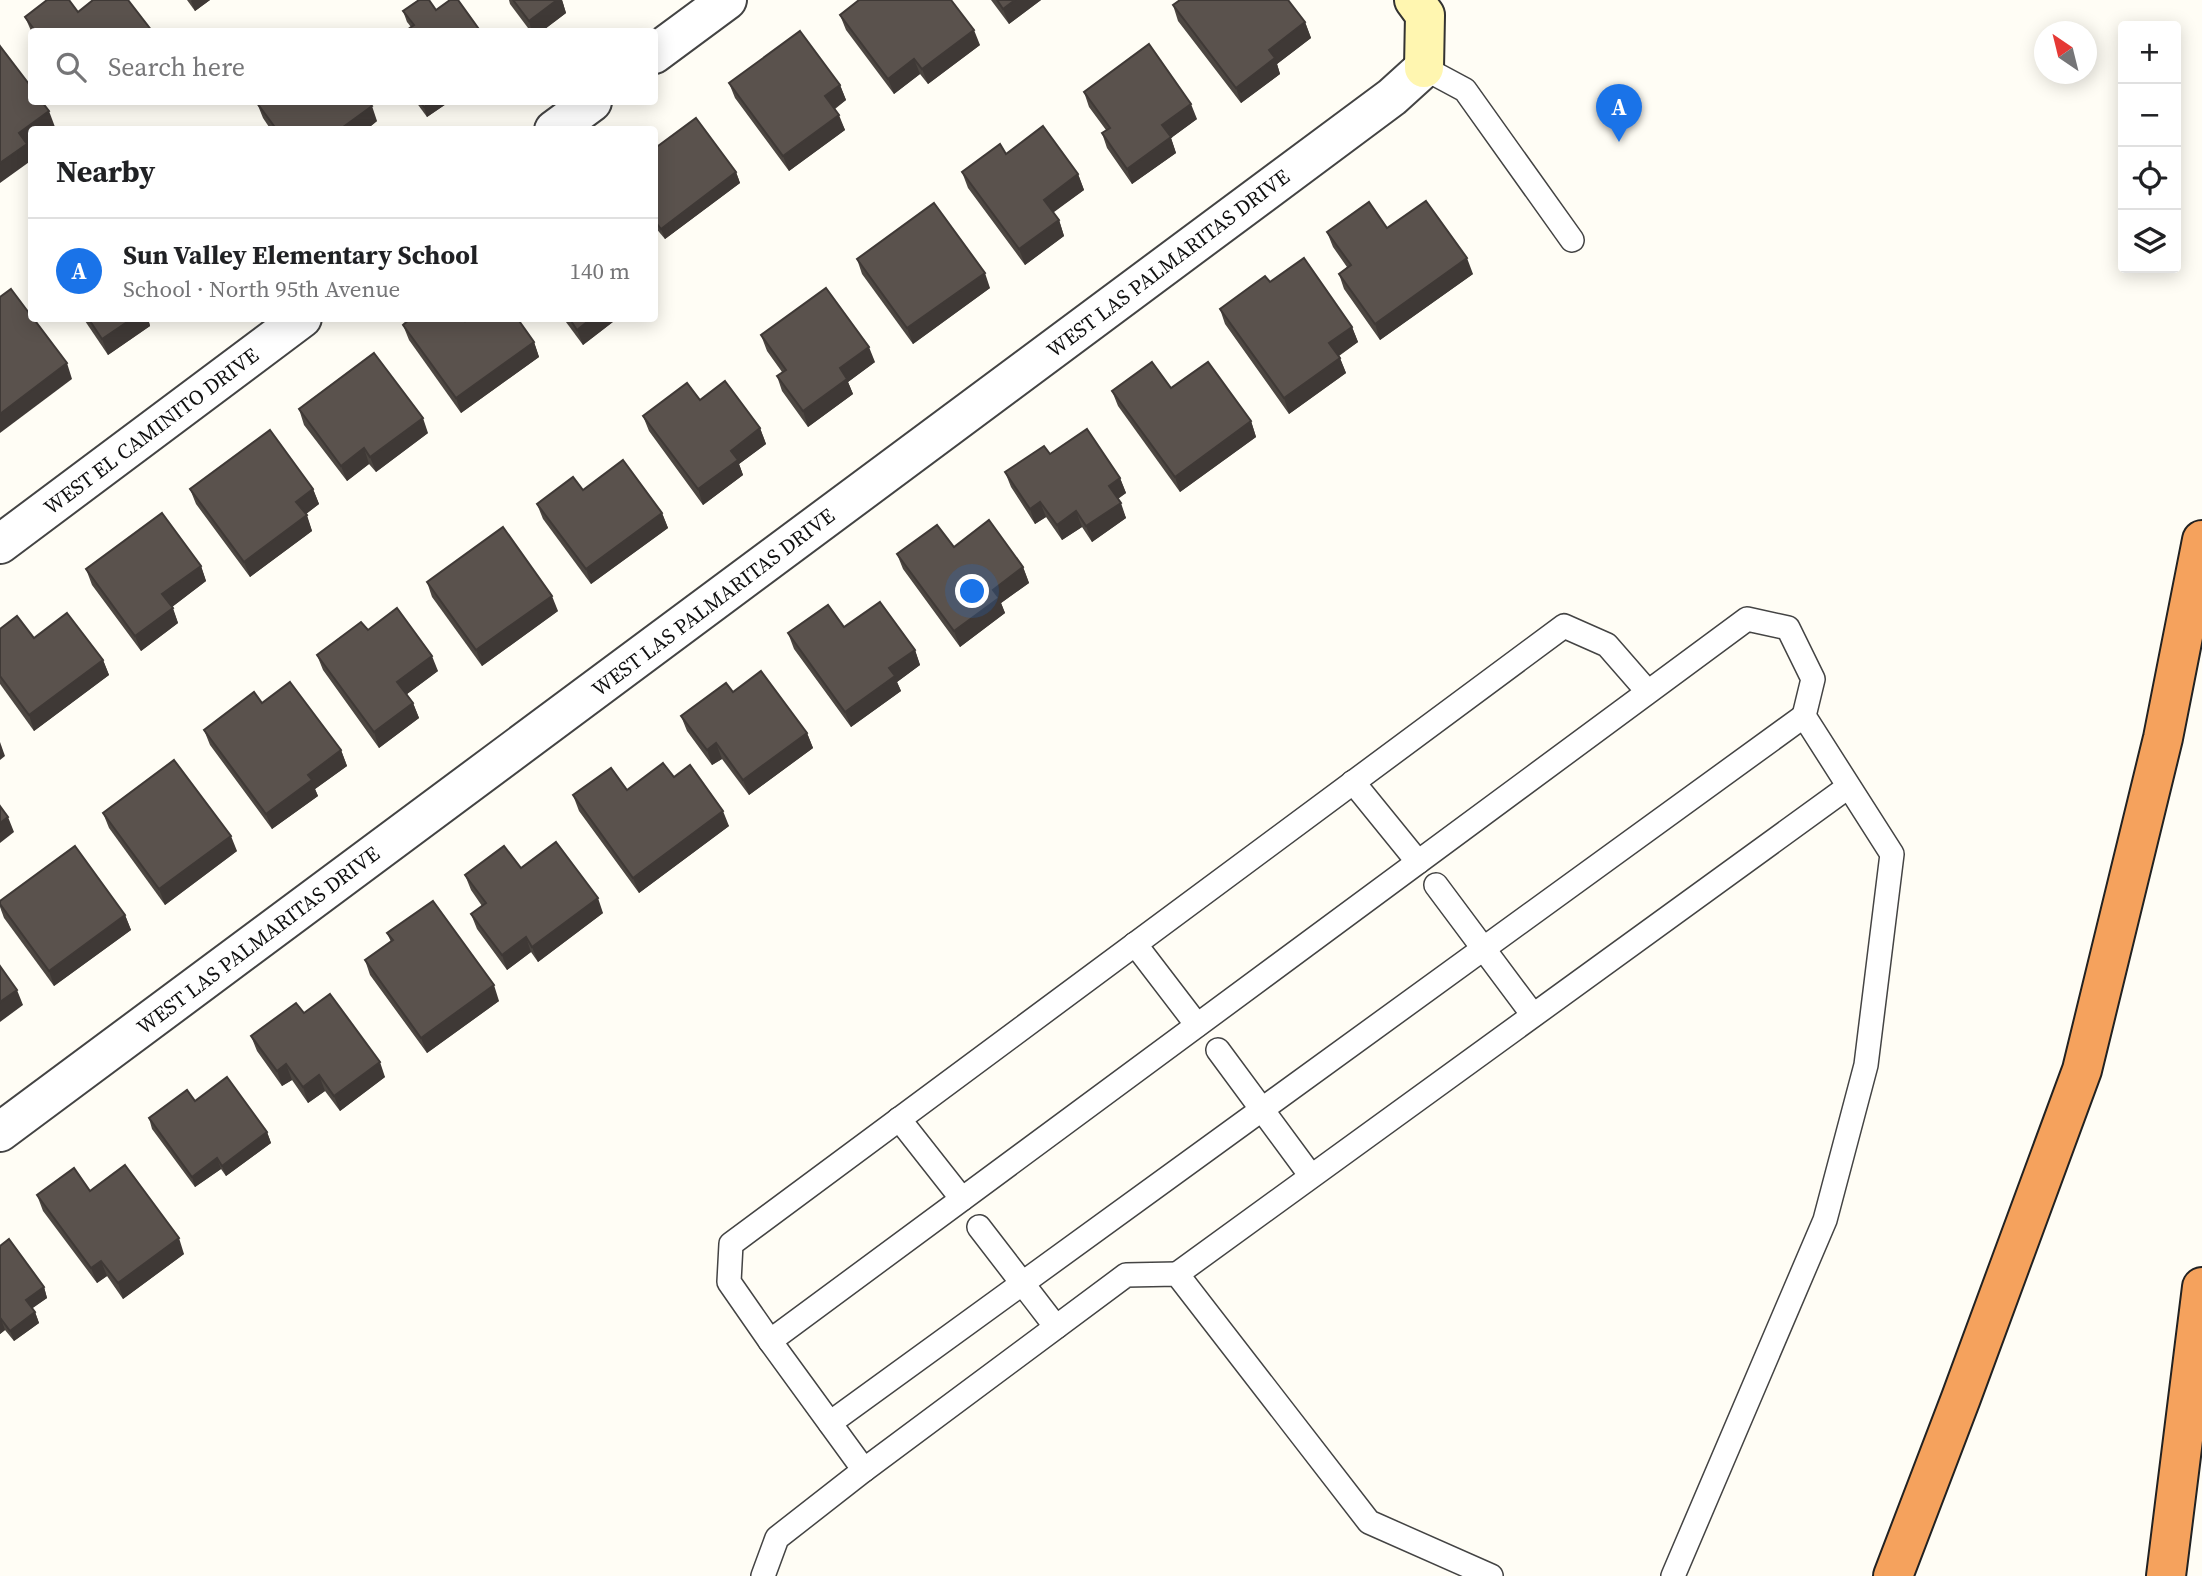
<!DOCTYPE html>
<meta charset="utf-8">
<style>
body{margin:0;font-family:"Source Serif 4",serif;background:#f6f6f6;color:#202124}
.controls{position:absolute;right:21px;top:21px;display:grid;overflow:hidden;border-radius:7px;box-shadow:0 4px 18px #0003}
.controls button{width:63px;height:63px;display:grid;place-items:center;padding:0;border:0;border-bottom:2px solid #e0e0e0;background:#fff;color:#202124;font:35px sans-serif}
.compass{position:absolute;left:2034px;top:21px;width:63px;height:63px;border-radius:50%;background:#fff;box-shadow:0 4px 18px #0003;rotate:325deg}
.you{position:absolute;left:973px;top:592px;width:24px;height:24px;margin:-18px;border:5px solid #fff;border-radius:50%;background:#1a73e8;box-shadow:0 0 0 10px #1a73e833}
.badge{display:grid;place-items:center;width:46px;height:46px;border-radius:50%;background:#1a73e8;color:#fff;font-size:23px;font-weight:700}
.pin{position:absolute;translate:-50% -58px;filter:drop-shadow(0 2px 4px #0008)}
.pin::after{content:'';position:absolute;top:37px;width:24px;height:21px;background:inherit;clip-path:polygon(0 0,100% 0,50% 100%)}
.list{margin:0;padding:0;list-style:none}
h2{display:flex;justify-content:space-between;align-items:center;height:91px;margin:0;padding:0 28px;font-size:30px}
h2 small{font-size:23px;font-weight:400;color:#757577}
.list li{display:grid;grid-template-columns:46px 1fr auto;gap:21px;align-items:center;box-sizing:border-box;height:105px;padding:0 28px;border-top:2px solid #e0e0e0}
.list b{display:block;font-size:26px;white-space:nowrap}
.list p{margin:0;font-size:23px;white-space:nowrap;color:#757577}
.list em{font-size:23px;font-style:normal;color:#757577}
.icon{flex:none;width:38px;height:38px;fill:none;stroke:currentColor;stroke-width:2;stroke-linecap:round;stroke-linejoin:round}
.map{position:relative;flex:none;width:2202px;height:1576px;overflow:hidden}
.search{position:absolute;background:#fff;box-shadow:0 4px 18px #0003;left:28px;top:28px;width:630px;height:77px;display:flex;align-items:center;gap:18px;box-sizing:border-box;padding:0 24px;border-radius:7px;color:#757577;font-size:26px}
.panel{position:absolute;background:#fff;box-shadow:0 4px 18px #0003;left:28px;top:126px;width:630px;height:196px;border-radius:7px}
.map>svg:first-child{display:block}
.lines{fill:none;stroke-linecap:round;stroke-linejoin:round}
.lane-casing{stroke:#444;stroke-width:26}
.street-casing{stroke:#444;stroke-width:42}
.secondary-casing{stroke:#333;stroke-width:42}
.highway-casing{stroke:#222;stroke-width:42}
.lane{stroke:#fff;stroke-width:23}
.street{stroke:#fff;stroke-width:38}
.secondary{stroke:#fff6b0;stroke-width:38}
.highway{stroke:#f5a25d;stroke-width:38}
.wall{fill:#4d4742}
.shaded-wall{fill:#3f3936}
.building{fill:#5a524d;stroke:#3f3936;stroke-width:2}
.labels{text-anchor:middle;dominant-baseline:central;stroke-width:7;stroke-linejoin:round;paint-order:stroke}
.street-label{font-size:21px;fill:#111;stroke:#fff}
</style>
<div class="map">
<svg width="2202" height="1576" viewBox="0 0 2202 1576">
<rect width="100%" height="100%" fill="#fffdf5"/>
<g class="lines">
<defs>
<g id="lane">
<path d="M1424,68L1465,90L1572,240"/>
<path d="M1648,692L1607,645L1564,626L731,1244L729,1282L770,1341C1096,1100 1421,860 1747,619L1788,628L1813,679L1804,716L1892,854L1866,1065L1825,1220L1673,1576"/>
<path d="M1353,782L1418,862"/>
<path d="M1436,885L1533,1015"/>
<path d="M1135,944L1197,1025"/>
<path d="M1218,1050L1311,1176"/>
<path d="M899,1119L962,1199"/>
<path d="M979,1227L1056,1327"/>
<path d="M1177,1274L1848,787"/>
<path d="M770,1341L864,1470L1126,1275L1177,1274L1369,1522L1491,1576"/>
<path d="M830,1423L1804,716"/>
<path d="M763,1576L777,1538L864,1470"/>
</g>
<g id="street">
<path d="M654,54L727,0"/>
<path d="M554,130L592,102"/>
<path d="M0,544L302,318"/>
<path d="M0,1132L1392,97L1424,68"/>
</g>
<path id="secondary" d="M1414,0L1425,15L1424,68"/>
<g id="highway">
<path d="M1893,1576L1961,1398L2082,1070L2163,738L2202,540"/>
<path d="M2166,1576L2202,1287"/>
</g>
</defs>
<use href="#lane" class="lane-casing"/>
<use href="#street" class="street-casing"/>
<use href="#secondary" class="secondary-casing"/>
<use href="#highway" class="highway-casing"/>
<use href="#lane" class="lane"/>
<use href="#street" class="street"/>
<use href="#secondary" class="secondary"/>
<use href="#highway" class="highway"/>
</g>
<g class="wall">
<path d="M187,0H210L195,11Z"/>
<path d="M509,0H562L566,13L541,32H531L510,4Z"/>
<path d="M991,0H1041L1009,24Z"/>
<path d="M1173,5L1305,22L1311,38L1277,64L1280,74L1241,103L1178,21Z"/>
<path d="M436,10L411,27L407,22L403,11Z"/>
<path d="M78,12L152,32H32V33L25,17Z"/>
<path d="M840,15L980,45L928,84L920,74L894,94L846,30Z"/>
<path d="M729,83L840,85L846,100L835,109L845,130L789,171L735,98Z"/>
<path d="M1084,92L1197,119L1171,138L1176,153L1132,184L1107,148L1102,133L1106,130L1089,107Z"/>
<path d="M416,102H449L427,117Z"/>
<path d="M257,103L377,121L366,130H271L263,118Z"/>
<path d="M654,149L736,172L740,183L665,239L654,226Z"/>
<path d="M1006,154L1078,174L1084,190L1053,212L1059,220L1064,236L1025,265L968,188L962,172Z"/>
<path d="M1387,228L1473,274L1380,340L1344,289L1339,274L1347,267L1333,247L1327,232Z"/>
<path d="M857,259L990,288L913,344L862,274Z"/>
<path d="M1270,282L1352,327L1358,342L1339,356L1346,373L1289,414L1225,324L1220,309Z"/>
<path d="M83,318H148L150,326L108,355Z"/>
<path d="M563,318H618L583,345Z"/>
<path d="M465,321L534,342L539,357L461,413L409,340L403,325Z"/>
<path d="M761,335L875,362L848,382L853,394L808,427L782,391L777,376L782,372L767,351Z"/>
<path d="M1171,388L1251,421L1256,437L1180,492L1118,406L1112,391Z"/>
<path d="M700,400L760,428L766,444L739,464L743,475L703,505L649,431L643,416Z"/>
<path d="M299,409L428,433L376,472L369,464L347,481L304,425Z"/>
<path d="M1005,472L1120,478L1126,493L1118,499L1126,518L1092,542L1082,527L1062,540L1046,517L1035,524L1011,487Z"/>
<path d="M190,489H313L319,504L306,514L312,531L250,577L196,504Z"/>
<path d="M583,490L662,513L668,528L591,584L543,519L537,504Z"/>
<path d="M954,547L1023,567L1029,583L1001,603L1005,613L960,647L903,569L897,554Z"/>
<path d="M201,566L206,581L172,607L178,623L141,651L92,585L86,569Z"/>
<path d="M427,582L558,611L482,666L432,597Z"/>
<path d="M844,627L915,650L920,665L897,682L901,691L851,727L794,649L788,633Z"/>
<path d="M0,629L34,638L103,660L109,675L34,731L0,684Z"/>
<path d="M368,630L438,671L407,694L413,703L419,718L379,748L323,670L317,655Z"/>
<path d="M733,692L807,733L813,748L749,795L722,759L712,765L687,731L681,716Z"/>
<path d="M262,703L341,750L347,766L315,789L318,796L272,829L210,745L204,730Z"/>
<path d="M674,777L729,826L639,893L579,811L573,795L627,790Z"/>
<path d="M103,813L237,851L165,905L109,828Z"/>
<path d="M521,868L603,913L538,962L531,952L507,970L477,929L471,914L482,906L471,890L465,875Z"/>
<path d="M0,901L125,915L131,930L54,986L4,918L0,907Z"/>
<path d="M387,933L499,1001L427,1053L370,975L365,960L391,942Z"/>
<path d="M304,1013L385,1077L340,1111L325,1091L308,1103L292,1080L282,1086L257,1051L251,1036Z"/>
<path d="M195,1101L267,1132L271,1143L226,1176L221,1169L195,1187L152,1129L149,1118Z"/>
<path d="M90,1191L184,1254L123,1299L107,1276L97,1283L43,1211L37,1195Z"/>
<path d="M0,1246L44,1287L47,1298L32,1308L35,1312L39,1323L14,1341L5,1330L0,1334Z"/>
</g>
<g class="shaded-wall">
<path d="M192,0H210L195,11L191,1Z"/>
<path d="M557,0H562L566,13L541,32H532L529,21Z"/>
<path d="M1015,0H1041L1009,24L1003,9Z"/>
<path d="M1305,22L1311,38L1277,64L1280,74L1241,103L1236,88L1269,50Z"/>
<path d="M974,30L980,45L928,84L922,69Z"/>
<path d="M914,59L920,74L894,94L888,79Z"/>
<path d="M840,85L846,100L831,111L825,96Z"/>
<path d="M431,102H449L427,117L424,107Z"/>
<path d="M1191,104L1197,119L1171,138L1176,153L1132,184L1127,169L1162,125Z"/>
<path d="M372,106L377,121L366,130H339Z"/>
<path d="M49,111L55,127L51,130H32V143L28,146L32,156V160L0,183V163L19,133Z"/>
<path d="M839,115L845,130L789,171L783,156Z"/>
<path d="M736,172L740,183L665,239L661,229Z"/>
<path d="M1078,174L1084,190L1050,215L1044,200Z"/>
<path d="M1059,220L1064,236L1025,265L1019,249Z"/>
<path d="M1467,258L1473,274L1380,340L1375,324Z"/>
<path d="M985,273L990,288L913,344L907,328Z"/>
<path d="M133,318H148L150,326L108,355L102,339Z"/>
<path d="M592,318H618L583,345L577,330Z"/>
<path d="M1352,327L1358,342L1335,358L1329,343Z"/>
<path d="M534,342L539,357L461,413L456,398Z"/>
<path d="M869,347L875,362L848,382L853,394L808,427L803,411L840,368Z"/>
<path d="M1340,358L1346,373L1289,414L1284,398Z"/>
<path d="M67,363L72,379L0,433V414Z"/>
<path d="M423,418L428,433L376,472L370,457Z"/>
<path d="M1251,421L1256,437L1180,492L1175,477Z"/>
<path d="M760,428L766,444L739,464L743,475L703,505L698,489L731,451Z"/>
<path d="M364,448L369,464L347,481L341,466Z"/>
<path d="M1120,478L1126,493L1114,501L1109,486Z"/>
<path d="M313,489L319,504L302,517L296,502Z"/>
<path d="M1040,502L1046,517L1035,524L1030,509Z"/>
<path d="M1121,503L1126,518L1092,542L1086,526Z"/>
<path d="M1076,511L1082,527L1062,540L1057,525Z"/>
<path d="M662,513L668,528L591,584L586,569Z"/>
<path d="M307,515L312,531L250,577L244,562Z"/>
<path d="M201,566L206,581L168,610L162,594Z"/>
<path d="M1023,567L1029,583L1001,603L1005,613L960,647L954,631L993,590Z"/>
<path d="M552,596L558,611L482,666L476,650Z"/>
<path d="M173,608L178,623L141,651L135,636Z"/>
<path d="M915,650L920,665L897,682L901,691L851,727L845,712L889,668Z"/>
<path d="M432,656L438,671L403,697L397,682Z"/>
<path d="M103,660L109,675L34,731L29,715Z"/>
<path d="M413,703L419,718L379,748L374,732Z"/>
<path d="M807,733L813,748L749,795L743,780Z"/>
<path d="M0,742L5,756L0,760Z"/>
<path d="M716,743L722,759L712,765L707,750Z"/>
<path d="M341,750L347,766L315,789L318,796L272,829L266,814L308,775Z"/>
<path d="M723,811L729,826L639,893L633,878Z"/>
<path d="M8,817L14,832L0,843V823Z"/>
<path d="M231,836L237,851L165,905L159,889Z"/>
<path d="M598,898L603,913L538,962L532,947Z"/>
<path d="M125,915L131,930L54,986L49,971Z"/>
<path d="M526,937L531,952L507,970L502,955Z"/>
<path d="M494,985L499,1001L427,1053L421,1038Z"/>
<path d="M17,990L23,1005L0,1022V1002Z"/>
<path d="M380,1062L385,1077L340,1111L334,1096Z"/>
<path d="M286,1064L292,1080L282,1086L277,1071Z"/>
<path d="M319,1075L325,1091L308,1103L303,1087Z"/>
<path d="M267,1132L271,1143L226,1176L222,1166Z"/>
<path d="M217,1158L221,1169L195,1187L192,1177Z"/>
<path d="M179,1238L184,1254L123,1299L118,1283Z"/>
<path d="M101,1261L107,1276L97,1283L91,1268Z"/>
<path d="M44,1287L47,1298L30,1310L26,1300Z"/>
<path d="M35,1312L39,1323L14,1341L10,1331Z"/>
<path d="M1,1319L5,1330L0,1334V1320Z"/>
</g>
<g class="building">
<path d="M47,0H69L78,12L93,0H128L152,31L36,32L25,17Z"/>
<path d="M419,0H429L436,10L450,0H458L481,32H404L414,25L403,11Z"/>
<path d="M513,0H557L529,21Z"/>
<path d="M859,0H951L974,30L922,69L914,59L888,79L840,15Z"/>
<path d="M997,0H1015L1003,9Z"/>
<path d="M1180,0H1288L1305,22L1269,50L1275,58L1236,88L1173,5Z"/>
<path d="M800,31L840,85L825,96L839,115L783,156L729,83Z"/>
<path d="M1149,44L1191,104L1162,125L1171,137L1127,169L1102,133L1110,128L1084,92Z"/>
<path d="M0,46L32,88V102H42L49,111L19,133L27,144L0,163Z"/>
<path d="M259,102H369L372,106L339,130H277L257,103Z"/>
<path d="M420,102H431L424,107Z"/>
<path d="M696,118L736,172L661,229L654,220V149Z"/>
<path d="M1043,126L1078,174L1044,200L1059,220L1019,249L962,172L1000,144L1006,154Z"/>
<path d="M1426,201L1467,258L1375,324L1339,274L1351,265L1327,232L1369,202L1387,228Z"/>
<path d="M934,203L985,273L907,328L857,259Z"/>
<path d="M1304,258L1352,327L1329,343L1340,358L1284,398L1220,309L1265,276L1270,282Z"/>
<path d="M826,288L869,347L840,368L847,379L803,411L777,376L786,370L761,335Z"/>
<path d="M11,289L32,317V318H33L67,363L0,414V297Z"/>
<path d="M88,318H133L102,339Z"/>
<path d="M411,318H463L465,321L467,318H517L534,342L456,398L403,325Z"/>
<path d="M569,318H592L577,330Z"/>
<path d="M374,353L423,418L370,457L364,448L341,466L299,409Z"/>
<path d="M1152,362L1171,388L1208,362L1251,421L1175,477L1112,391Z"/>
<path d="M725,381L760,428L731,451L738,460L698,489L643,416L687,383L700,400Z"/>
<path d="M1087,429L1120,478L1109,486L1121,503L1086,526L1076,511L1057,525L1040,502L1030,509L1005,472L1044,446L1050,454Z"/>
<path d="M270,430L313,489L296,502L307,515L244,562L190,489Z"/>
<path d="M623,460L662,513L586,569L537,504L573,477L583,490Z"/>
<path d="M162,513L201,566L162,594L173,608L135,636L86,569Z"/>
<path d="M989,520L1023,567L993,590L999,598L954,631L897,554L937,525L954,547Z"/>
<path d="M503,527L552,596L476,650L427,582Z"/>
<path d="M880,602L915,650L889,668L895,676L845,712L788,633L828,605L844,627Z"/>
<path d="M397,608L432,656L397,682L413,703L374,732L317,655L361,622L368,630Z"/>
<path d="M67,613L103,660L29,715L0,676V629L17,616L34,638Z"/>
<path d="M761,671L807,733L743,780L716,743L707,750L681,716L726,683L733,692Z"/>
<path d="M290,682L341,750L308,775L312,780L266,814L204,730L254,692L262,703Z"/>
<path d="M174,760L231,836L159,889L103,813Z"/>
<path d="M663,763L674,777L690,765L723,811L633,878L573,795L611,768L627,790Z"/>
<path d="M0,806L8,817L0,823Z"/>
<path d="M556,842L598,898L532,947L526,937L502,955L471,914L486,903L465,875L504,846L521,868Z"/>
<path d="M75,846L125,915L49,971L0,904V901Z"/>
<path d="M433,901L494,985L421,1038L365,960L393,940L387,933Z"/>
<path d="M0,966L17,990L0,1002Z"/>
<path d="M330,994L380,1062L334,1096L319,1075L303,1087L286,1064L277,1071L251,1036L296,1003L304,1013Z"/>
<path d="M227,1077L267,1132L222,1166L217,1158L192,1177L149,1118L187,1090L195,1101Z"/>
<path d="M125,1165L179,1238L118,1283L101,1261L91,1268L37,1195L74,1168L90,1191Z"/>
<path d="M9,1239L44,1287L26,1300L35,1312L10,1331L1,1319L0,1320V1246Z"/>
</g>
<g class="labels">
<g class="street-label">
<text transform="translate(1168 263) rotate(-37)">WEST LAS PALMARITAS DRIVE</text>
<text transform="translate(151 431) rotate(-37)">WEST EL CAMINITO DRIVE</text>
<text transform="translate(713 602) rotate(-37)">WEST LAS PALMARITAS DRIVE</text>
<text transform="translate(258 940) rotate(-37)">WEST LAS PALMARITAS DRIVE</text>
</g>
</g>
</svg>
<div class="controls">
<button>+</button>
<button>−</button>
<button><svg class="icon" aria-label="locate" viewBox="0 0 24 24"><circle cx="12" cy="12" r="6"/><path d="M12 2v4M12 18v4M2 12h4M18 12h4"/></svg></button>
<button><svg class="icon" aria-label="layers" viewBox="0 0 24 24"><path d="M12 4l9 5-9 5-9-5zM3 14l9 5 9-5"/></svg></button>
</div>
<svg class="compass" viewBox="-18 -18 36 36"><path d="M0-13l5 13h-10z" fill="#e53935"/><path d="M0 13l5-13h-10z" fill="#757577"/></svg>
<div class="you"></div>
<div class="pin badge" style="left:1619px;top:142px">A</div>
<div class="search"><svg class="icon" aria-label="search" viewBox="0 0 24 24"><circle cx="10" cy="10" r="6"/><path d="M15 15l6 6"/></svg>Search here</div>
<section class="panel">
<h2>Nearby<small></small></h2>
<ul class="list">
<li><span class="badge">A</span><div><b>Sun Valley Elementary School</b><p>School · North 95th Avenue</p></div><em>140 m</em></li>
</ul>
</section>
</div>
